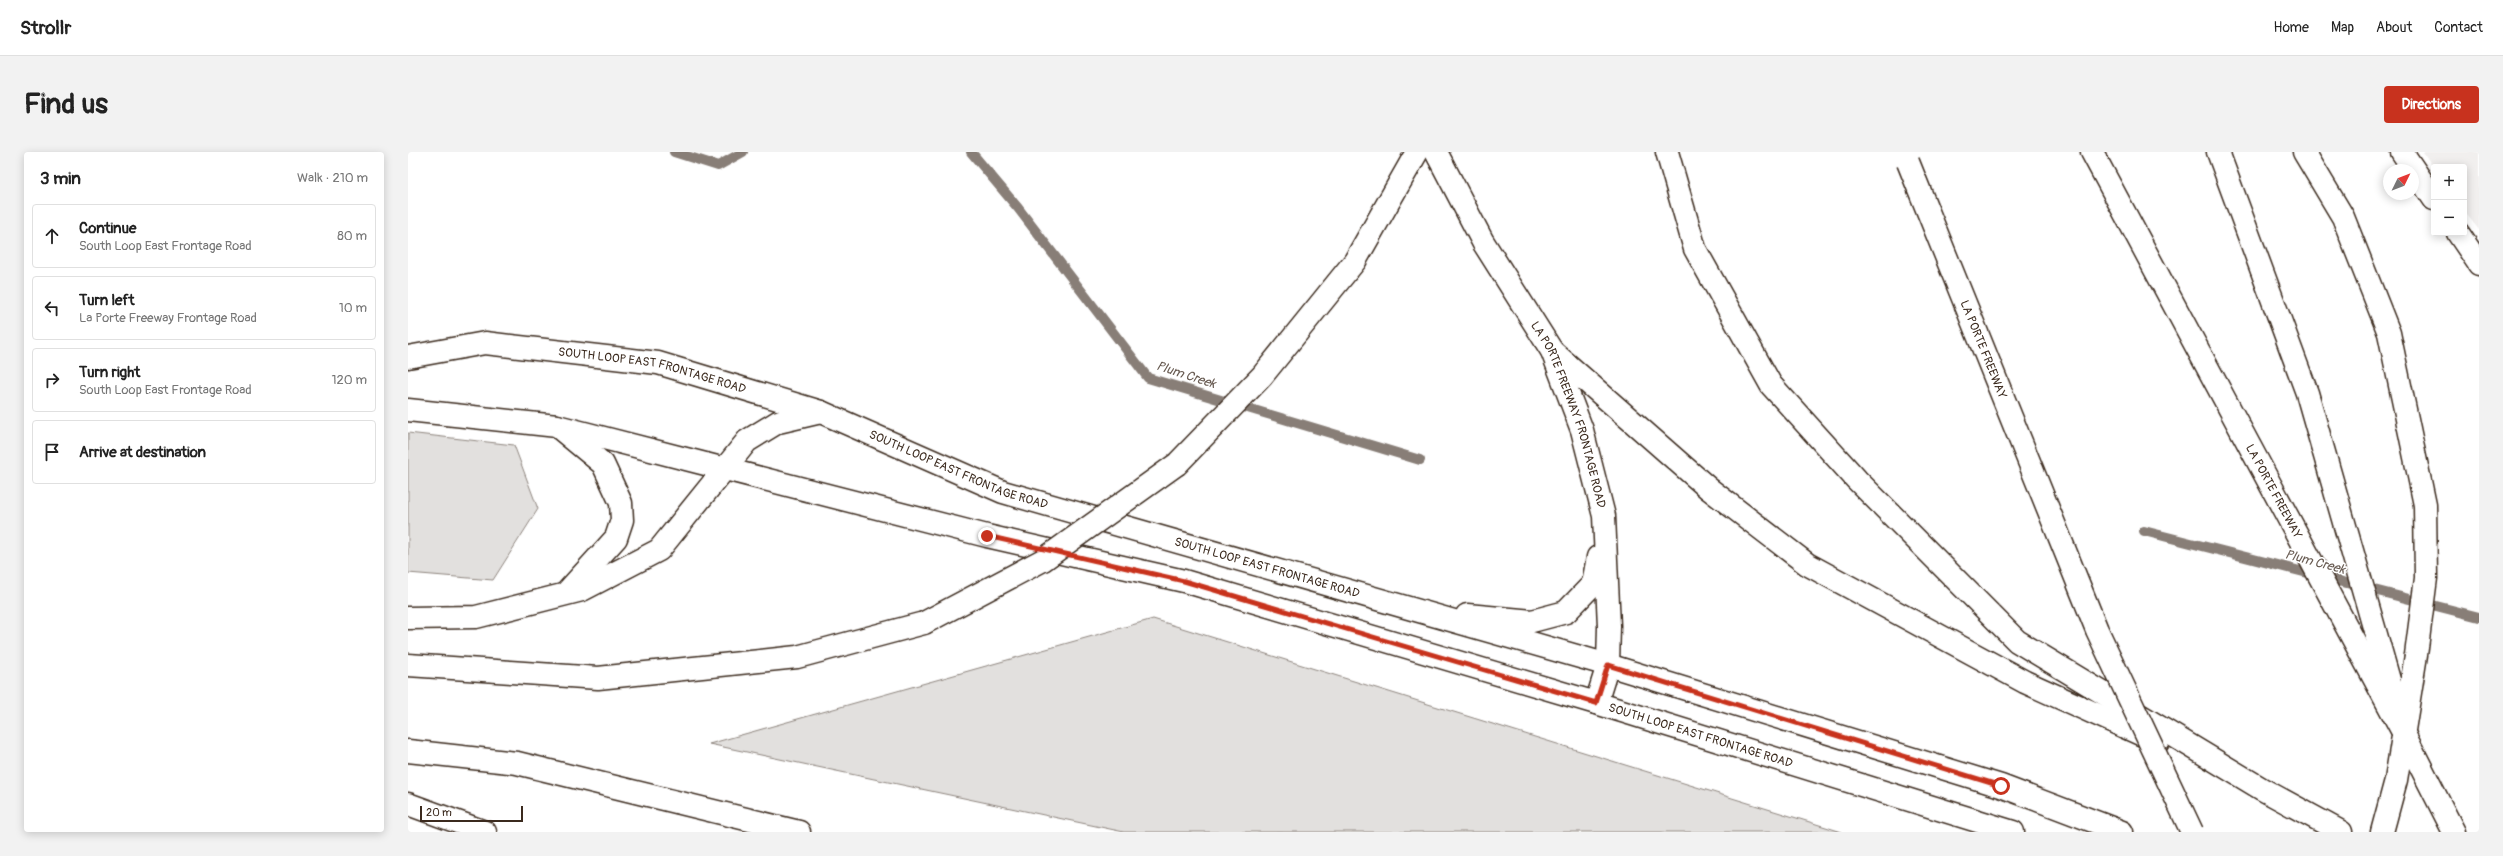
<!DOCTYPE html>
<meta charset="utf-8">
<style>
body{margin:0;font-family:Pangolin,sans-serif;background:#f2f2f2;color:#222}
.controls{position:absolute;right:12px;top:12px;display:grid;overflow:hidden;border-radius:4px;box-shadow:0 2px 10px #0003}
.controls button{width:36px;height:36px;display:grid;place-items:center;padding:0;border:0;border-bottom:1px solid #e0e0e0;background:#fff;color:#222;font:20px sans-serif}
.compass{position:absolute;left:1975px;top:12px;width:36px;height:36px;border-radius:50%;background:#fff;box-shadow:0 2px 10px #0003;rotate:47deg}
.scale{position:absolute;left:12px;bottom:10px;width:103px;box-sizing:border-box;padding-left:4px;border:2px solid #3b2a1e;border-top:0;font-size:11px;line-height:14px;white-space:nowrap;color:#3b2a1e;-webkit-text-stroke:3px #fff;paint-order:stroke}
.stop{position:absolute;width:12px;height:12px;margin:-9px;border:3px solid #c8321e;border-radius:50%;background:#fff}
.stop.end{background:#c8321e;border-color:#fff;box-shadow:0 1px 4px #0008}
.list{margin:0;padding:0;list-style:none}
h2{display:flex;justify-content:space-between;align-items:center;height:52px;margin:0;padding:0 16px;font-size:17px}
h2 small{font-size:13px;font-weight:400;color:#767676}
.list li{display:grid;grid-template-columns:26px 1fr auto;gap:12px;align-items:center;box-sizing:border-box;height:64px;margin:0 8px 8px;padding:0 8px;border:1px solid #e0e0e0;border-radius:4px}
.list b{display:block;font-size:15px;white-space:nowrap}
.list p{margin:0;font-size:13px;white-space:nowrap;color:#767676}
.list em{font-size:13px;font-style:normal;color:#767676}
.icon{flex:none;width:22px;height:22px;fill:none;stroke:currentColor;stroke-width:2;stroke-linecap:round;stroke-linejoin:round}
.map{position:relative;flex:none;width:2071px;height:680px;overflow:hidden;border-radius:4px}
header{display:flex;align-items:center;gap:24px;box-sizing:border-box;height:56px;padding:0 20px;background:#fff;border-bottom:1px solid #e0e0e0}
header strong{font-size:19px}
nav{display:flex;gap:22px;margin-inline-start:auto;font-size:14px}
.intro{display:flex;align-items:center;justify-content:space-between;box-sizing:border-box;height:96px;padding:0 24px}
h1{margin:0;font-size:28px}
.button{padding:10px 18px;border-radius:4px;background:#c8321e;color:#fff;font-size:14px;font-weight:700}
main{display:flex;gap:24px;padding:0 24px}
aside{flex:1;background:#fff;border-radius:4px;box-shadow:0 2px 10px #0003}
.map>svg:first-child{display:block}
.built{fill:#f1efee}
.green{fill:#e2e0de;stroke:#8e857e}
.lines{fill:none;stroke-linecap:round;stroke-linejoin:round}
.stream{stroke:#887e77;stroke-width:10}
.secondary-casing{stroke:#3b2a1e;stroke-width:25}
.motorway-casing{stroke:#3b2a1e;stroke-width:25}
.secondary{stroke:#fff;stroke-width:22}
.motorway{stroke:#fff;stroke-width:22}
.motorway-bridge-casing{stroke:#3b2a1e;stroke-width:25;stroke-linecap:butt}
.motorway-bridge{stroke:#fff;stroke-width:22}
.route{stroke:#c8321e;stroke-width:5}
.labels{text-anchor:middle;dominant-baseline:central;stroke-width:3;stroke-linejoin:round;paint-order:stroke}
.street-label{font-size:12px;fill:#3b2a1e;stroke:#fff}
.water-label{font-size:13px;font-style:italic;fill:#685b52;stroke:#fff}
</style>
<header>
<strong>Strollr</strong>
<nav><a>Home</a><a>Map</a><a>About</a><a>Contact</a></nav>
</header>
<div class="intro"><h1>Find us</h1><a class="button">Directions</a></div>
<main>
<aside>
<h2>3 min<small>Walk · 210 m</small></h2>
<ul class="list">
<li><svg class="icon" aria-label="ahead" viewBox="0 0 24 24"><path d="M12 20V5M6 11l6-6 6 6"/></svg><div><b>Continue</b><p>South Loop East Frontage Road</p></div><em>80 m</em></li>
<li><svg class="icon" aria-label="left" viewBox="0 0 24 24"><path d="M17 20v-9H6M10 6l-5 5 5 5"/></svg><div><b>Turn left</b><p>La Porte Freeway Frontage Road</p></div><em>10 m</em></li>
<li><svg class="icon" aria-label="right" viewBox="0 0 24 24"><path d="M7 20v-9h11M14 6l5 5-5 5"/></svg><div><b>Turn right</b><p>South Loop East Frontage Road</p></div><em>120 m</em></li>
<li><svg class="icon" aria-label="arrive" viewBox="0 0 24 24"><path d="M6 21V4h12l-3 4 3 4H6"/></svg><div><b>Arrive at destination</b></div></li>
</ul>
</aside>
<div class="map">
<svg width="2071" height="680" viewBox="0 0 2071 680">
<rect width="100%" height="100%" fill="#fff"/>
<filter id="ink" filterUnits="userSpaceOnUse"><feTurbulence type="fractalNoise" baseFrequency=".025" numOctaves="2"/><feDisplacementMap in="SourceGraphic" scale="8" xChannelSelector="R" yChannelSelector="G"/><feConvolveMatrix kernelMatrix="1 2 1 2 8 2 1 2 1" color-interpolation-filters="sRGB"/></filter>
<g filter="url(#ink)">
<path class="built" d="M2015,0H2071V78L2056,59V15L2026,16Z"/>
<g class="green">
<path d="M0,281L106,293L130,357L85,428L0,421Z"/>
<path d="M745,467L1434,680H716L301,592Z"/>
</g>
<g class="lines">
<g class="stream">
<path d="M266,0L310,14L335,0"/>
<path d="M563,0L610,56L740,226L1012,308"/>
<path d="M1736,379L2071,465"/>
</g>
<defs>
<g id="secondary">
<path id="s1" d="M1028,0L1075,90L1144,199L1174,278L1196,364L1201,474L1200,513L1188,551"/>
<path id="s2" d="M0,205L77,191L250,211L413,260L595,340L1200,513L1593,634L1714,680"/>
<path id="s3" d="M0,258L149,274L579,384L776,429L1188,551L1605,680"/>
<path d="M1059,463L1124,469L1158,460L1185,432L1190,405"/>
</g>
<g id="motorway">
<path d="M1259,0L1287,97L1363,233L1449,328L1609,489L1854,637L1933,680"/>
<path id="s4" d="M1684,0L1995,580L2046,680"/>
<path d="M1810,0L1899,241L1985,542"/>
<path d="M1896,0L1935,65L1981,181L2017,353L2018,426L2008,503L1988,628L1974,680"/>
<path d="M1994,0L2026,47"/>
<path d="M2050,81L2071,112"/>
<path d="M1144,199L1300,336L1399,412L1617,530L1750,590"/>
<path d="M149,274L195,312L213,351L214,368L208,386L159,440"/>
<path d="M769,312L854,224L947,109L1009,0"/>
<path d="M0,466L68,465L174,438L251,398L339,289L370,270L413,260"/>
<path d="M0,513L190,526L389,505L516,471"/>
<path d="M0,599L109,611L391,680"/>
<path d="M0,652L77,680"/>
</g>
</defs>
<use href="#secondary" class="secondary-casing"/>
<use href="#motorway" class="motorway-casing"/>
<use href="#secondary" class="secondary"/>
<use href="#motorway" class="motorway"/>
<defs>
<g id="motorway-bridge">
<path id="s5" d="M1500,10L1689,478L1784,680"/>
<path d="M516,471L635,408L769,312"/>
</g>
</defs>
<use href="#motorway-bridge" class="motorway-bridge-casing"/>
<use href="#motorway-bridge" class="motorway-bridge"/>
</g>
</g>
<g class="lines" filter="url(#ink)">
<path class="route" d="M579,384L776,429L1188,551L1200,513L1593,634"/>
</g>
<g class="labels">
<g class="street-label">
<text stroke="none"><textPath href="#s5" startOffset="202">LA PORTE FREEWAY</textPath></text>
<text stroke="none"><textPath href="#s2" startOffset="248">SOUTH LOOP EAST FRONTAGE ROAD</textPath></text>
<text stroke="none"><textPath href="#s1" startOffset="296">LA PORTE FREEWAY FRONTAGE ROAD</textPath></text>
<text stroke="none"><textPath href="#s2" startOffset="572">SOUTH LOOP EAST FRONTAGE ROAD</textPath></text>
<text stroke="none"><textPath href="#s4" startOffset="385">LA PORTE FREEWAY</textPath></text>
<text stroke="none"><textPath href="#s2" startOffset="896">SOUTH LOOP EAST FRONTAGE ROAD</textPath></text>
<text stroke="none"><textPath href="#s3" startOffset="1335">SOUTH LOOP EAST FRONTAGE ROAD</textPath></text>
</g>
<g class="water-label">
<text transform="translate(778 223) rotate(18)">Plum Creek</text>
<text transform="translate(1907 410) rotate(15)">Plum Creek</text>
</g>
</g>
</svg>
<div class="controls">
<button>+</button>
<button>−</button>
</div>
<svg class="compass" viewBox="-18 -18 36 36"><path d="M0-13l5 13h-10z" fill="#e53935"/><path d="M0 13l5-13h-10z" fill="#767676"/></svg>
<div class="scale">20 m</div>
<div class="stop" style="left:1593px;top:634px"></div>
<div class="stop end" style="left:579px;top:384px"></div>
</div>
</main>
